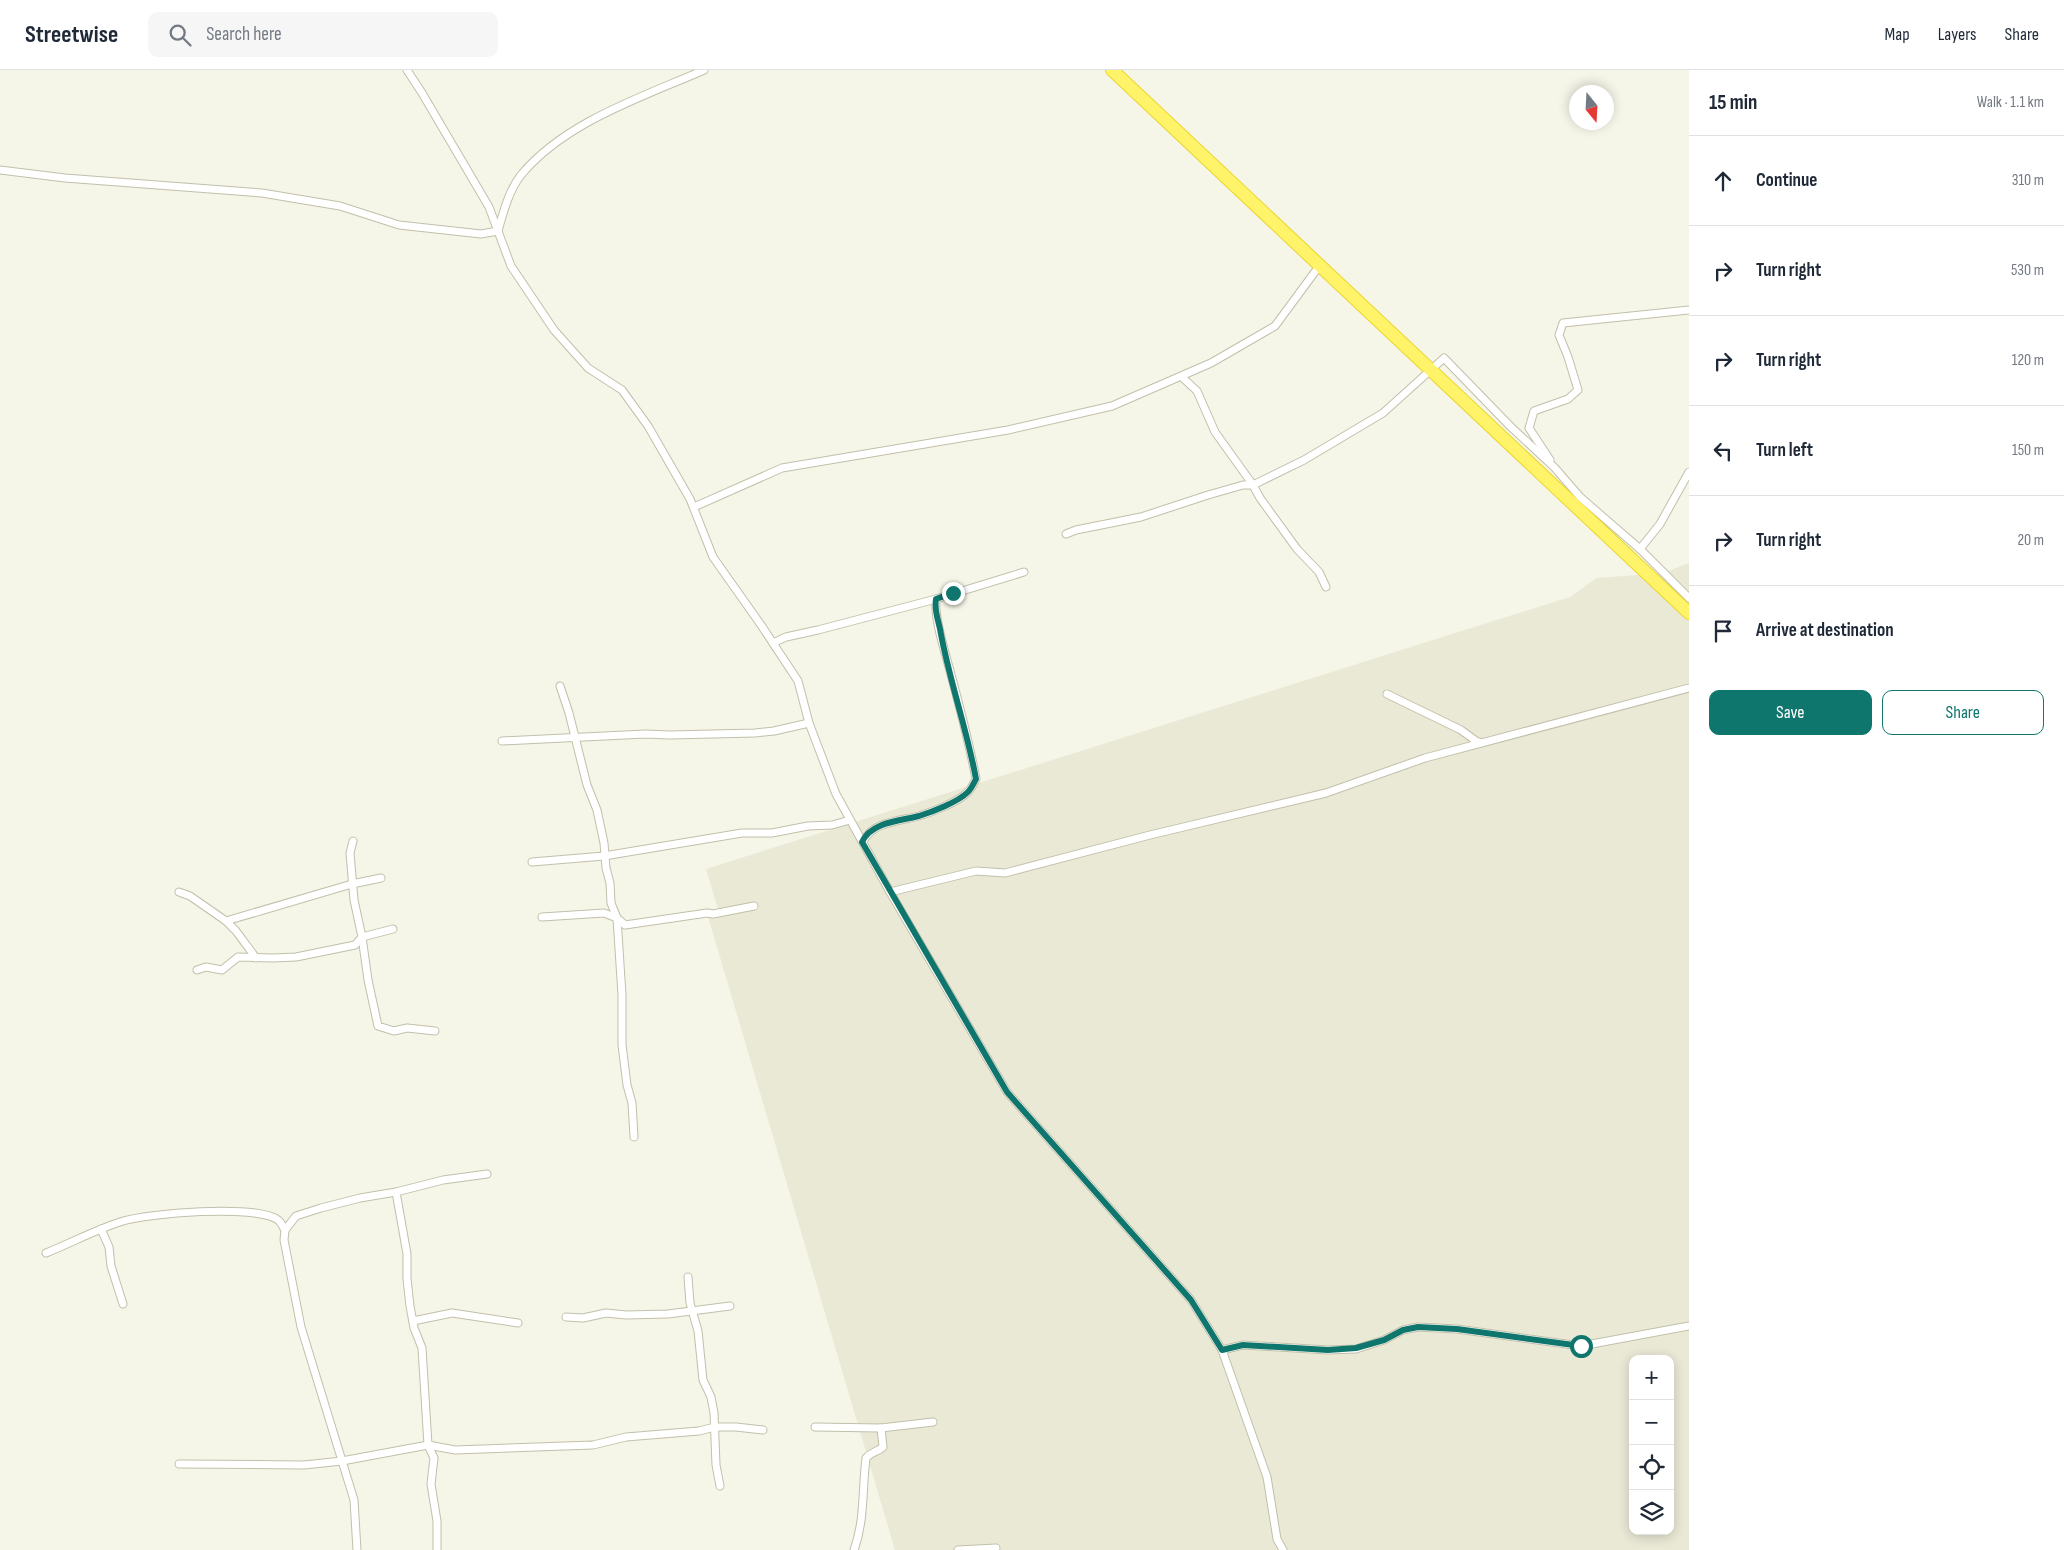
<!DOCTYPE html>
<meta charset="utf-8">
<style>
body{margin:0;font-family:"Sofia Sans Condensed",sans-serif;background:#f6f6f7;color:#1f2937}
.controls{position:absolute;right:15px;bottom:15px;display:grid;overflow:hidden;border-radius:10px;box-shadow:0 2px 12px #0003}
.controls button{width:45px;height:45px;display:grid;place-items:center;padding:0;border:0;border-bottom:1px solid #e0e1e3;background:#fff;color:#1f2937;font:25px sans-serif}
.compass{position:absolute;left:1569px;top:15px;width:45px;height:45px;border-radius:50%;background:#fff;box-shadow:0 2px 12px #0003;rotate:162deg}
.stop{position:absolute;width:15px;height:15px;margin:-11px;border:4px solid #0f766e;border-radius:50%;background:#fff}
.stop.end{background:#0f766e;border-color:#fff;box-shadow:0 1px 5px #0008}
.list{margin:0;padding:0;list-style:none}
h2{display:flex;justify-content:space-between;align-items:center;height:65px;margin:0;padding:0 20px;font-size:21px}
h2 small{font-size:16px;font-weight:400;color:#747a83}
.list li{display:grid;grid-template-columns:32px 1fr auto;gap:15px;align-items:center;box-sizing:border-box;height:90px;padding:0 20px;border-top:1px solid #e0e1e3}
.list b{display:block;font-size:19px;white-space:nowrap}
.list em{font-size:16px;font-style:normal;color:#747a83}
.actions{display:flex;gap:10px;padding:15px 20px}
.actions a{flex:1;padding:11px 0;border:1px solid #0f766e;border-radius:10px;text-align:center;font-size:18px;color:#0f766e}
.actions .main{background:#0f766e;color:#fff}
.icon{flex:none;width:28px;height:28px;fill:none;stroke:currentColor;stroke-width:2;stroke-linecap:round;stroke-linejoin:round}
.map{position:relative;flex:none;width:1689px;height:1480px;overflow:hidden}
header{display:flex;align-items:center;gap:30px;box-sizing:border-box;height:70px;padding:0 25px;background:#fff;border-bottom:1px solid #e0e1e3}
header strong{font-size:24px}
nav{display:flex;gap:28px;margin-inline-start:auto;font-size:18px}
.search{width:350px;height:45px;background:#f6f6f7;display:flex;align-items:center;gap:12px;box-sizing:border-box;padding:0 18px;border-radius:10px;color:#747a83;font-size:19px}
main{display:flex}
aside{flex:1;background:#fff}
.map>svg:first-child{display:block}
.residential{fill:#eae9d6;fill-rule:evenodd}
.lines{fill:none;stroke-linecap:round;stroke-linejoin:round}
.street-casing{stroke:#c2c0aa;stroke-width:9}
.highway-casing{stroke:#ebd52d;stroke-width:14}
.street{stroke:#fff;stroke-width:7}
.highway{stroke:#fff36a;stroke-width:12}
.route{stroke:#0f766e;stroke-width:6}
</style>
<header>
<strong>Streetwise</strong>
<div class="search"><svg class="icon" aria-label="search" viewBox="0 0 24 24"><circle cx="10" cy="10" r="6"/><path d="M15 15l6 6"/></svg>Search here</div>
<nav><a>Map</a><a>Layers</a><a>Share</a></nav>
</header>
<main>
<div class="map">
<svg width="1689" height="1480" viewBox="0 0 1689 1480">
<rect width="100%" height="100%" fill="#f5f5e8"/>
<path class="residential" d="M1689,493V1480H895L707,843L718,839L706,799L1570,527L1597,508L1663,503ZM1633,1289H1670V1461H1633Z"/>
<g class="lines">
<defs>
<g id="street">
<path d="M407,0L422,23L489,137L511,196L554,260L588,298L622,320L648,356L690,429L713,487L761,555L798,611L809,653L836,724L890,822L1007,1022L1191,1230L1222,1280L1267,1407L1277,1469L1283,1480"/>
<path d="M0,100L65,108L262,123L340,136L399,155L481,164L498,161C503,143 509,120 521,105C565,52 642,27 704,0"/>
<path d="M1184,309L1197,321L1215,362L1253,415L1260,428L1297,479L1319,502L1326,517"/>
<path d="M1550,390L1529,358L1534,341L1568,329L1578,320L1568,287L1559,265L1563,253L1689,240"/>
<path d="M694,437L782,398L1008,360L1112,336L1211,293L1275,256L1320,195"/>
<path d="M1066,464L1076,460L1141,447L1208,425L1243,415H1253L1304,390L1383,343L1444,288L1510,356L1555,398L1580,427L1640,479L1689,528"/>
<path d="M1640,479L1660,454L1689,402"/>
<path d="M773,573L786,567L818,560L936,529"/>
<path d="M560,616L569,643L587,715L597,740L604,773L606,798L610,813L611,833L617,848L625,855L707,843L713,844L754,836"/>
<path d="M1387,624L1461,660L1476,671L1481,673"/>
<path d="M502,671L645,664L670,665L755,663L774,661L809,653"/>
<path d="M353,771L350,783L354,830L362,867L368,910L378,956L394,961L407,958L435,961"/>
<path d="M863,772C871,752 900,751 919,746C932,742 958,732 968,722C971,719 974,713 976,709C969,671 959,634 949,597C944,579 934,547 936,529L1024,502"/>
<path d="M532,792L604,786L742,763H772L808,756L832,755L850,750"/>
<path d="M179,822L190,826L226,851"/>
<path d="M890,822L976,801L1005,803L1150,765L1326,723L1425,688L1689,618"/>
<path d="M542,847L604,843L617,848L622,925V975L627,1015L632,1033L634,1067"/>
<path d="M256,888L236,861L226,851L352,814L381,808"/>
<path d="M197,900L206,897L222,900L238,887L273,888L296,887L355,875L362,867L393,859"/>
<path d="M396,1122L407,1184V1209L410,1236L414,1258L422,1278L428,1375L434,1388L431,1414L437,1451V1480"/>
<path d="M101,1159L109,1177L111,1196L123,1234"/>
<path d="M46,1183C71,1173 95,1160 120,1152C147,1143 256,1134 278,1150C281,1152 283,1157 285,1160"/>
<path d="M688,1207L690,1233L698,1261L703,1310L711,1327L714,1343L716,1395L720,1416"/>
<path d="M566,1247L583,1248L606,1243L626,1245L668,1244L730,1236"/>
<path d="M413,1251L452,1243L518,1253"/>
<path d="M1222,1280L1243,1275L1328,1280L1356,1279L1384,1270L1403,1260L1418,1257L1457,1259L1581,1276L1689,1256"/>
<path d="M815,1357L881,1358L933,1352"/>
<path d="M179,1394L304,1395L342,1391L428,1375L455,1380L593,1375L626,1367L699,1361L715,1357H736L763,1360"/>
<path d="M357,1480L354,1430L301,1257L284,1170L285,1160L296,1146L321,1138L360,1128L396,1122L443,1110L487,1104"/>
<path d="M854,1480C865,1450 862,1419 866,1388C872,1381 876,1383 883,1377L881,1358"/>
<path d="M958,1480L996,1478"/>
</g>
<path id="highway" d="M1112,0L1689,543"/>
</defs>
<use href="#street" class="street-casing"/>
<use href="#highway" class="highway-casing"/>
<use href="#street" class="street"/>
<use href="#highway" class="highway"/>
</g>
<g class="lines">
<path class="route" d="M953,523L936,529C934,540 938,549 940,559C949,610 967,659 976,709C974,713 971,719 968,722C958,732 932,742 919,746C900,751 871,752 862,772L1007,1022L1191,1230L1222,1280L1243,1275L1328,1280L1356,1278L1384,1270L1403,1260L1418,1257L1457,1259L1581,1276"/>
</g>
</svg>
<div class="controls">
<button>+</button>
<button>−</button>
<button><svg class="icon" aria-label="locate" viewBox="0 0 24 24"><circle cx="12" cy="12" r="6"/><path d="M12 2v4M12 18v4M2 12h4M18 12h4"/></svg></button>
<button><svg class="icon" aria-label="layers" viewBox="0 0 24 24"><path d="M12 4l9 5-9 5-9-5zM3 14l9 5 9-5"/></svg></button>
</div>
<svg class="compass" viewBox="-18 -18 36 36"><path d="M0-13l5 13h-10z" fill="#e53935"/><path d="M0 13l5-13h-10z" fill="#747a83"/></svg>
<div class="stop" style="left:1581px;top:1276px"></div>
<div class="stop end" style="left:953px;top:523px"></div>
</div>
<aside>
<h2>15 min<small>Walk · 1.1 km</small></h2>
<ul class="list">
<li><svg class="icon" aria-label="ahead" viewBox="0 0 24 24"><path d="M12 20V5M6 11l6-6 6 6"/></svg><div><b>Continue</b></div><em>310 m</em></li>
<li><svg class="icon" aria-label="right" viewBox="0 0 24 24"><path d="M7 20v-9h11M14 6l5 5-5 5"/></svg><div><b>Turn right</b></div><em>530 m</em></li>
<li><svg class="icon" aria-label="right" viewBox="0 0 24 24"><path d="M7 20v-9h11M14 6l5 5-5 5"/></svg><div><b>Turn right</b></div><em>120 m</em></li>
<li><svg class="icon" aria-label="left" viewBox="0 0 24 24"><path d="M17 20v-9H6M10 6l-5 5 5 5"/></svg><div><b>Turn left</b></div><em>150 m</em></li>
<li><svg class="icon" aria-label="right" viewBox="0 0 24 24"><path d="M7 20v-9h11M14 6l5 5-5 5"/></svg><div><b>Turn right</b></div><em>20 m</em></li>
<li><svg class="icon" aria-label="arrive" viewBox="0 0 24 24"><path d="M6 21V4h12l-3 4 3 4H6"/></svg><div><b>Arrive at destination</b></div></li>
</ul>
<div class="actions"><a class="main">Save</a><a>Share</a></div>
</aside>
</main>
